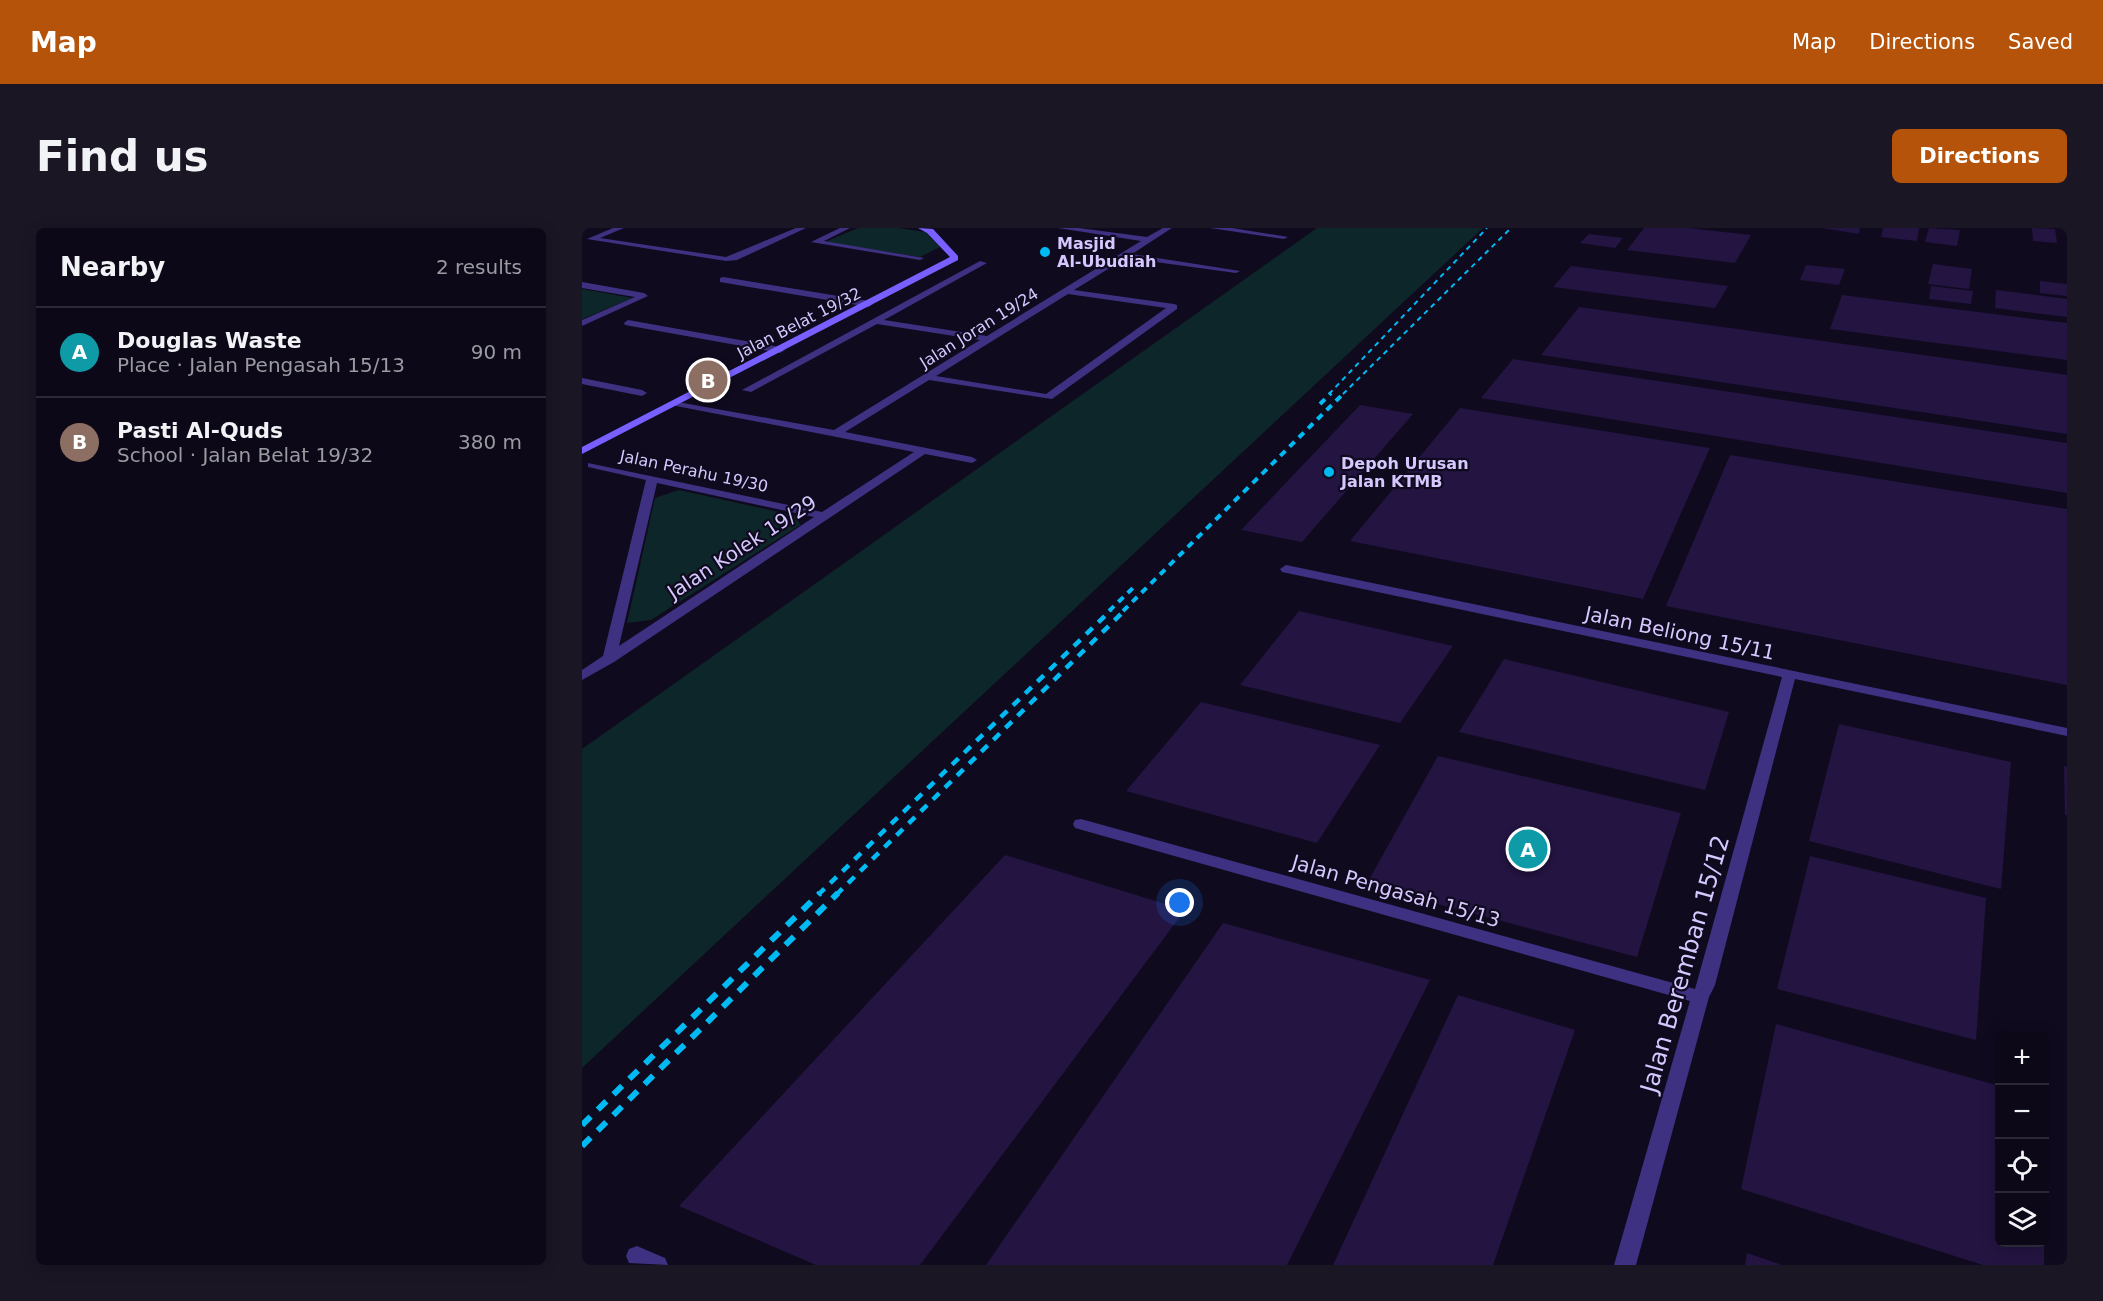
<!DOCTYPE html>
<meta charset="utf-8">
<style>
body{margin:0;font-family:"DejaVu Sans",sans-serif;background:#1a1624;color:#f1f3f6}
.controls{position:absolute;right:18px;bottom:18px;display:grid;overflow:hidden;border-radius:9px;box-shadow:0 3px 15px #0003}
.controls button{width:54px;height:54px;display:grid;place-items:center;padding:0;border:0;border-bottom:2px solid #2c2936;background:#0c0817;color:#f1f3f6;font:30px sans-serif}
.you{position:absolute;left:598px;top:675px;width:21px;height:21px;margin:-15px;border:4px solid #fff;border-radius:50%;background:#1a73e8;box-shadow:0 0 0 9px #1a73e833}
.badge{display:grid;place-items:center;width:39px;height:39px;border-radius:50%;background:#b45309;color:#fff;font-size:20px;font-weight:700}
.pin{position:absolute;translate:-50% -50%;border:3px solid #fff;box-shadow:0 2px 6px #0006}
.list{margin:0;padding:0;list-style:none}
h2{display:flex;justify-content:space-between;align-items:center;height:78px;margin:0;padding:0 24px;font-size:26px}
h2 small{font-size:20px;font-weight:400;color:#9a9aa1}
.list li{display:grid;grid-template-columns:39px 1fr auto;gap:18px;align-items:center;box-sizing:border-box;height:90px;padding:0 24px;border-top:2px solid #2c2936}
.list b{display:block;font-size:22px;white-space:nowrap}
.list p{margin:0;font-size:20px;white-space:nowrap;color:#9a9aa1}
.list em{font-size:20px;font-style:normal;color:#9a9aa1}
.icon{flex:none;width:33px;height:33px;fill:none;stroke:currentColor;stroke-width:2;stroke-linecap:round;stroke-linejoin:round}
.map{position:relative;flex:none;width:1485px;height:1037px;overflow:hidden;border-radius:9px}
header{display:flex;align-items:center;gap:36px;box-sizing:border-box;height:84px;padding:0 30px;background:#b45309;color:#fff}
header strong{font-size:28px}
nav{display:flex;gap:33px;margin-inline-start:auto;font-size:21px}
.intro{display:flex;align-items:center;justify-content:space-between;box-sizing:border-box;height:144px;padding:0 36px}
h1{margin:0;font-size:42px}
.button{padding:15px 27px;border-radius:9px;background:#b45309;color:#fff;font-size:21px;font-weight:700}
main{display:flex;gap:36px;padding:0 36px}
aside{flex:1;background:#0c0817;border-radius:9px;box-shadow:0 3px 15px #0003}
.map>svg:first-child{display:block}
.green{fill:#0d2629}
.building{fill:#231441}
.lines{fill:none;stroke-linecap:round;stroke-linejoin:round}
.street{fill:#3e3182;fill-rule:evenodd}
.secondary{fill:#785fff;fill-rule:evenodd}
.rail-far3{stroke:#00bbf3;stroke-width:2;stroke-dasharray:5 4.5;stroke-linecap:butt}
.rail-far2{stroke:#00bbf3;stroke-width:4;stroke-dasharray:7 6;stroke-linecap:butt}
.rail-far1{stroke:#00bbf3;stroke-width:4.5;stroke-dasharray:9 8;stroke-linecap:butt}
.rail{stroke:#00bbf3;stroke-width:6;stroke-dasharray:12 10;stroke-linecap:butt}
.poi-dot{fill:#00bbf3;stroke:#100a1f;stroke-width:2}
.labels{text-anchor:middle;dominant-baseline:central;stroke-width:4.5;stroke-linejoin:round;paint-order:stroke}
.far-poi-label{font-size:16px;font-weight:bold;fill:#d5c8ff;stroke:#100a1f;text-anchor:start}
.far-street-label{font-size:16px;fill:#d5c8ff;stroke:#100a1f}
.street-label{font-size:20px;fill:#d5c8ff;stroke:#100a1f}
.near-street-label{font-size:24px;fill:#d5c8ff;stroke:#100a1f}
</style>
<header>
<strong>Map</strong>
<nav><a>Map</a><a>Directions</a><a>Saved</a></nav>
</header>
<div class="intro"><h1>Find us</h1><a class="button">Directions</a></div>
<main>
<aside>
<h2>Nearby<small>2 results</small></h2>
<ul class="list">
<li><span class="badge" style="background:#0f9aa8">A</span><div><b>Douglas Waste</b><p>Place · Jalan Pengasah 15/13</p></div><em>90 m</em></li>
<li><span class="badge" style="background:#8d6e63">B</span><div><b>Pasti Al-Quds</b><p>School · Jalan Belat 19/32</p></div><em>380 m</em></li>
</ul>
</aside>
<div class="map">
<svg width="1485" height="1037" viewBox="0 0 1485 1037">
<rect width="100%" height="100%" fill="#100a1f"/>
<g class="green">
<path d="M276,0H316L343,4L358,19L338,29L243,14Z"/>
<path d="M735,0H901L0,840V521Z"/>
<path d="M0,61L51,70L0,91Z"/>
<path d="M97,262L215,288L218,297L69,392L45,395L73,270Z"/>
</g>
<g class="building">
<path d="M1062,0H1106L1169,7L1153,35L1045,22Z"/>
<path d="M1240,0H1278L1277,6Z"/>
<path d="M1301,0H1337L1335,13L1299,9Z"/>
<path d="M1347,0L1378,2L1375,18L1343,14Z"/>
<path d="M1450,0L1473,1L1475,15L1451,13Z"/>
<path d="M1007,6L1041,10L1033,20L998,15Z"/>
<path d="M1351,36L1390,41L1387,61L1346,56Z"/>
<path d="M1224,37L1263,41L1257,57L1218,52Z"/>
<path d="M989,38L1146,58L1133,80L971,59Z"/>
<path d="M1458,53L1485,56V68L1458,65Z"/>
<path d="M1349,58L1391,63L1389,76L1347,71Z"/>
<path d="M1414,62L1485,71V89L1413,80Z"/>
<path d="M1260,67L1485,95V132L1248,101Z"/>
<path d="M997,79L1485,147V206L959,127Z"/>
<path d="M931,131L1485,215V265L899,170Z"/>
<path d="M778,177L831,186L720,314L659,302Z"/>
<path d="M878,180L1128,220L1061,371L768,313Z"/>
<path d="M1148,227L1485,281V457L1084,378Z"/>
<path d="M717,383L871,418L818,495L658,457Z"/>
<path d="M922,431L1147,484L1123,562L877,504Z"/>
<path d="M619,474L798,517L735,615L544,563Z"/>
<path d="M1257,496L1429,534L1419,661L1227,613Z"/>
<path d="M856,528L1099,585L1055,729L784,657Z"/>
<path d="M1482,538L1485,539V587H1483Z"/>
<path d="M423,627L603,682L338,1037H234L97,978Z"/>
<path d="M1228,628L1404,670L1394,812L1195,761Z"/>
<path d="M641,695L848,752L705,1037H404Z"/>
<path d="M876,767L993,802L911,1037H751Z"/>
<path d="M1194,796L1418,858V1014H1462V1037H1401L1159,961Z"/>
<path d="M1165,1025L1200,1037H1163Z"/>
</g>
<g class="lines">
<g class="street">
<path d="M31,0H42L18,10L144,29L214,0H224L155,32L144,33L5,11Z"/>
<path d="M258,0H268L242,13L342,30L338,32L229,14Z"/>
<path d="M476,0H497L565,9L581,0H590L550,26L658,43L654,45L544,30L492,62L592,76L595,77V81L470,171L347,152L263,204L390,229L395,232L390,235L343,226L32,434L0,452V442L21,428L64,252L6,239V235L240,284L332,224L94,178L90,177V173L252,202L398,112L295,96L169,164L160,162L398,33L405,35L302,92L405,108L559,13ZM486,66L584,80L464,166L354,148ZM75,255L232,289L37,418Z"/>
<path d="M628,0H650L706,9L702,11Z"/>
<path d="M141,49L287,73L291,76L287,79L138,54V50Z"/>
<path d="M0,54L62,65L66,68L0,98V92L53,69L0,60Z"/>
<path d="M46,92L198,119L203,122L198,125L43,97L42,95Z"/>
<path d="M0,150L60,162L65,165L60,168L0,156Z"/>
<path d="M704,337L1485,500V508L1213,451L1133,757L1127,769L1054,1037H1032L1108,773L493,600L491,596L493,592L499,591L1113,761L1200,449L700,344L698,341Z"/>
<path d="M55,1018L83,1030L86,1037L47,1035L44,1028L47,1021Z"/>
</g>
<path class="secondary" d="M336,0L351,1L376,28V32L0,226V219L368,29L345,5Z"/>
<g class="rail-far3">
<path d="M747,166L905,0"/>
<path d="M761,166L929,0"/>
</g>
<g class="rail-far2">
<path d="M738,176L749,165"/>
<path d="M527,383L554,357"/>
<path d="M541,383L762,165"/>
</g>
<g class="rail-far1">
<path d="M236,667L529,382"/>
<path d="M254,667L543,382"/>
</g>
<g class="rail">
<path d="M0,897L238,665"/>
<path d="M0,918L256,665"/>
</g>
</g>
<g class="poi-dot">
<circle cx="463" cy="24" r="6"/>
<circle cx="747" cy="244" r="6"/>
</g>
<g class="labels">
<g class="far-poi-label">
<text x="475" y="15">Masjid<tspan x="475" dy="18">Al-Ubudiah</tspan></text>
<text x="759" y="235">Depoh Urusan<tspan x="759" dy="18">Jalan KTMB</tspan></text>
</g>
<g class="far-street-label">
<text transform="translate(217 95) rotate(-27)">Jalan Belat 19/32</text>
<text transform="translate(397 100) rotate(-32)">Jalan Joran 19/24</text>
<text transform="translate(112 243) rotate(12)">Jalan Perahu 19/30</text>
</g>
<g class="street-label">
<text transform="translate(160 319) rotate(-33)">Jalan Kolek 19/29</text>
<text transform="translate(1098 405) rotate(12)">Jalan Beliong 15/11</text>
<text transform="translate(814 663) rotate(16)">Jalan Pengasah 15/13</text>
</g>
<g class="near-street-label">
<text transform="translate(1103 736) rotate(-74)">Jalan Beremban 15/12</text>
</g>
</g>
</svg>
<div class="controls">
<button>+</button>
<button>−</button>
<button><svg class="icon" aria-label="locate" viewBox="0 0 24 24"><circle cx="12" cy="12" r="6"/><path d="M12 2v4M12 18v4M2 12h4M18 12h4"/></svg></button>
<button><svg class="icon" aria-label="layers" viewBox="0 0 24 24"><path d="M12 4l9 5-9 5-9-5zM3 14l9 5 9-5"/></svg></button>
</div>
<div class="you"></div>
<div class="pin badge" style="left:946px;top:621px;background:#0f9aa8">A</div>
<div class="pin badge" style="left:126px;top:152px;background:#8d6e63">B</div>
</div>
</main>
